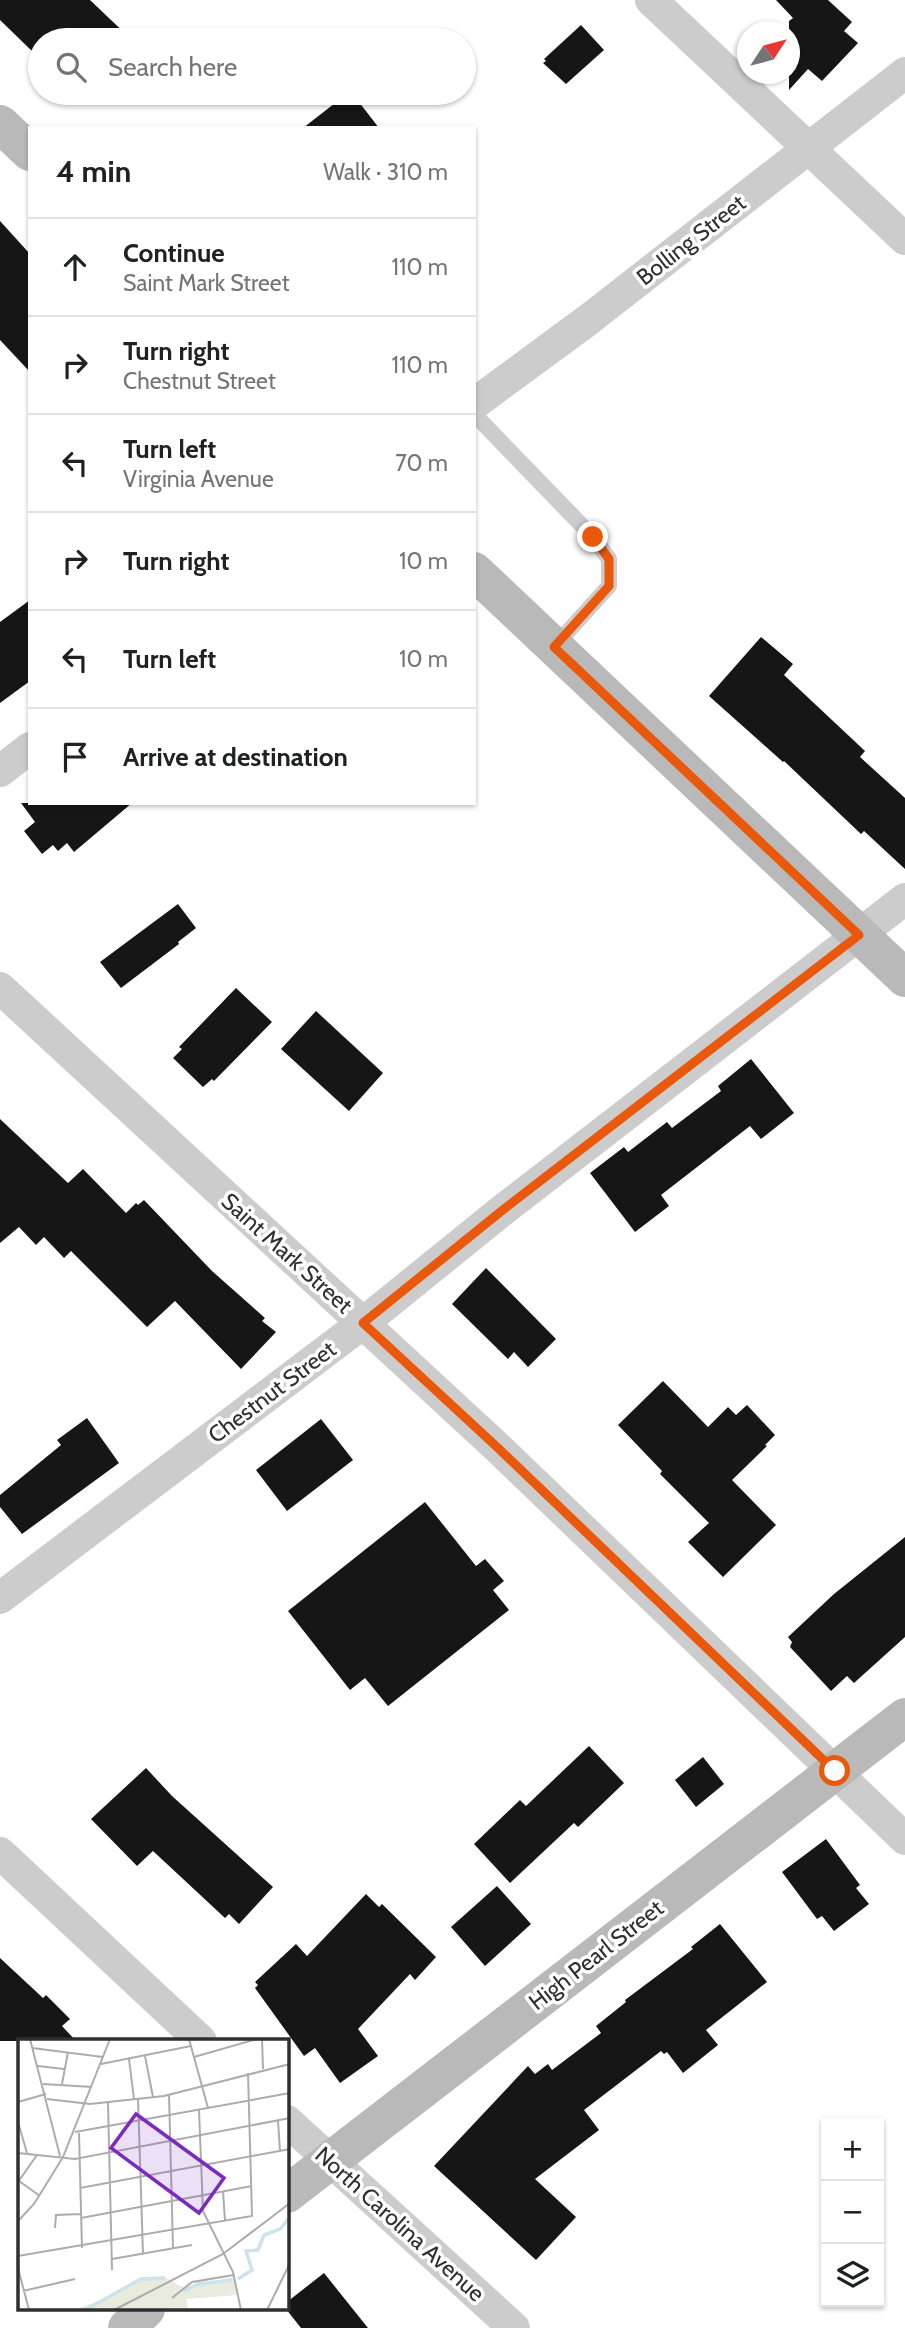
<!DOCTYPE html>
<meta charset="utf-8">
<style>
body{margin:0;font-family:Cabin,sans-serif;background:#f2f2f2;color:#202124}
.controls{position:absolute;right:21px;bottom:21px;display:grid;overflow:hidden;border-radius:0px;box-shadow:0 2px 5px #0004}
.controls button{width:63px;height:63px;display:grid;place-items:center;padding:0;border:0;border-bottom:2px solid #e0e0e0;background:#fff;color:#202124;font:35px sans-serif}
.compass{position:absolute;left:737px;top:21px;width:63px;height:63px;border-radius:50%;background:#fff;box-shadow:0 2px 5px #0004;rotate:54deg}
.stop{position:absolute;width:21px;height:21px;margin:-16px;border:5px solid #ea580c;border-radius:50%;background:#fff}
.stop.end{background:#ea580c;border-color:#fff;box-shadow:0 2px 7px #0008}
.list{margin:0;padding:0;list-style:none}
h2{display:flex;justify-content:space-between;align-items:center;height:91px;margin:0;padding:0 28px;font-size:30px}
h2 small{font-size:23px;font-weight:400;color:#757577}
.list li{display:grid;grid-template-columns:46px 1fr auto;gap:21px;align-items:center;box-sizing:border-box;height:98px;padding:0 28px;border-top:2px solid #e0e0e0}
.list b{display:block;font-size:26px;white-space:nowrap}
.list p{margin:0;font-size:23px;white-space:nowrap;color:#757577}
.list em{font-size:23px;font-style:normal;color:#757577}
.icon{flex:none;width:38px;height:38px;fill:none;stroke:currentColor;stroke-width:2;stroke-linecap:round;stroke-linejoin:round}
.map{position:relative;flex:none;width:905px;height:2328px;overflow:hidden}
.search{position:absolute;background:#fff;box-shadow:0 2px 5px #0004;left:28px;top:28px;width:448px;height:77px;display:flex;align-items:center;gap:18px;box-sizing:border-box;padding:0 24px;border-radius:38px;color:#757577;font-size:26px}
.panel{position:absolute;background:#fff;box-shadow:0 2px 5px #0004;left:28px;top:126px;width:448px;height:679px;border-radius:0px}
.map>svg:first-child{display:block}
.building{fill:#161616}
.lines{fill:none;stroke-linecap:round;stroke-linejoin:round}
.lane{stroke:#ccc;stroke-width:16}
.street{stroke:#ccc;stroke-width:32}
.secondary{stroke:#b9b9b9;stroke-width:38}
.route{stroke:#ea580c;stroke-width:9}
.labels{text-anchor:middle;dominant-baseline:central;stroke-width:7;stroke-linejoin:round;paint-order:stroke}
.street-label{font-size:23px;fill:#2f2f2f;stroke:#fff}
.inset-river{fill:none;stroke:#cbe4ea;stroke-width:3.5}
.inset-road{fill:none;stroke:#acacac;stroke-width:2}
.view{fill:#7b2cbf;fill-opacity:0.15;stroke:#7b2cbf;stroke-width:3.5}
.inset-edge{fill:none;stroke:#2f2f2f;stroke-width:3.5}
</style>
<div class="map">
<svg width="905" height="2328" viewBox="0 0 905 2328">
<rect width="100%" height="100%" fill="#fff"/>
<g class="building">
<path d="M0,0H90L132,40H40V48L35,54L0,20Z"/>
<path d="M776,0H828L852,22L844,31L858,43L822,81L808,69L789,90V21L793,18Z"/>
<path d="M581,25L604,50L566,84L543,63L546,61L544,59Z"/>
<path d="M348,93H352L379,128H303Z"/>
<path d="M0,221L30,254V372L0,340Z"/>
<path d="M30,600V681L0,703V622Z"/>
<path d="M761,637L793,664L784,675L865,751L860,757L905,798V869L864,831L861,834L784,761L783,762L709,696Z"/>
<path d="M21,803H132L74,852L67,843L58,851L53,845L42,854L24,831L35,822Z"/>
<path d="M178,904L196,928L178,942L179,944L121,988L100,962Z"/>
<path d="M236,988L272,1022L214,1081L212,1079L203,1087L173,1058L182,1049L179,1047Z"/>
<path d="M316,1011L383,1073L349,1111L281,1049Z"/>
<path d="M751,1059L794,1113L761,1139L750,1126L661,1195L669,1206L635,1232L590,1173L624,1147L628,1152L667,1122L672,1128L721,1091L718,1086Z"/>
<path d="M0,1119L68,1183L83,1169L126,1213L136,1203L138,1205L144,1200L212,1271L265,1318L262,1321L276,1332L241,1369L175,1301L147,1327L71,1251L64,1258L44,1237L36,1245L19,1227L0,1243Z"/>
<path d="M486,1268L556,1339L528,1367L514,1352L508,1359L452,1304Z"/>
<path d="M663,1381L708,1427L728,1407L736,1415L747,1405L775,1435L765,1445L767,1446L732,1480L776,1525L723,1577L688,1542L709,1523L660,1474L662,1471L618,1425Z"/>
<path d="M87,1418L119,1463L22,1534L0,1507V1495L61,1445L57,1440Z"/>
<path d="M321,1419L353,1460L287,1511L256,1470Z"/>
<path d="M425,1502L476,1566L485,1559L504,1581L493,1590L509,1610L388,1706L365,1678L350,1690L288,1611Z"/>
<path d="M905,1537V1637L854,1683L847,1676L831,1691L790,1647L792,1642L788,1637L834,1594Z"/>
<path d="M589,1746L624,1783L578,1827L574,1823L510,1883L474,1844L520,1800L526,1806Z"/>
<path d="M703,1757L724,1784L696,1807L675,1780Z"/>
<path d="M146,1768L172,1796L273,1887L239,1924L229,1914L225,1918L153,1851L137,1866L91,1819Z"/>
<path d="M826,1839L860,1885L856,1888L869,1904L834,1931L822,1916L817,1919L782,1872Z"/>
<path d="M497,1886L531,1924L485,1966L451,1927Z"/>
<path d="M366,1894L379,1907L382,1904L436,1957L415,1980L410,1974L358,2029L378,2056L340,2083L315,2048L304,2056L255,1988L258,1985L255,1982L296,1944L307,1956Z"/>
<path d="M720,1924L767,1982L706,2030L718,2045L683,2073L667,2052L664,2054L661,2051L584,2110L599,2130L535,2179L576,2217L536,2260L434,2166L528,2066L535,2074L548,2064L552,2070L601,2033L596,2026L626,2002L625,2000L693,1949L691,1947Z"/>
<path d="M0,1958L43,1998L46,1995L70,2019L62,2026L76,2041H0Z"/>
<path d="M324,2273L368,2328H301L286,2309L287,2302Z"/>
</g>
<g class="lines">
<path class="lane" d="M474,414L593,537L609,559V586L554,647"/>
<g class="street">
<path d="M651,0L905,239"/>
<path d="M474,404L588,320L905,73"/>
<path d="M0,771L30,748"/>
<path d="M0,988L498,1448L905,1839"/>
<path d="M0,1598L363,1323L504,1209L905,899"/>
<path d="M0,1853L201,2041"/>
<path d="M287,2121L514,2328"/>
</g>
<g class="secondary">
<path d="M0,124L30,152"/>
<path d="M474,571L905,978"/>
<path d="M287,2194L905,1717"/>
<path d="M127,2328L146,2309"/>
</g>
</g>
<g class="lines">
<path class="route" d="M593,537L609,559V586L554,647L859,935L504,1209L363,1323L498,1448L835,1771"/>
</g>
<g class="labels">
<g class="street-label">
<text transform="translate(691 240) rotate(-38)">Bolling Street</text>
<text transform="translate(287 1253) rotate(42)">Saint Mark Street</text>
<text transform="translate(272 1392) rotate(-37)">Chestnut Street</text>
<text transform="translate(596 1955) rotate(-38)">High Pearl Street</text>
<text transform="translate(400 2224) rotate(42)">North Carolina Avenue</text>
</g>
</g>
<g transform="translate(18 2039)">
<rect width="271" height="271" fill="#fff"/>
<path d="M145,237L164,248L217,238L220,256L168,260L170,271H56L97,256L121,241Z" fill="#e8ebde"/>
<path class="inset-river" d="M220,240L234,231L228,212L240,211L246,196L262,190L272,178M166,252L180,245L214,241M67,271L123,240L147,239"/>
<path class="inset-road" d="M12,0L42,117M171,0L190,69M244,0L245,30M14,9L85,18M127,17L135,58M176,18L239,0M111,20L116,60M83,25L173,7M20,27L46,30M25,45L74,48M44,45L50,13M151,56L155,209M29,60L72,65L146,57L272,25M120,60L125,215M0,63L28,55M90,63L94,231M181,71L185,172L215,233L223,271M260,82L262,112M0,83L9,114M57,93L272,54M61,94L64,209M0,114L57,120L272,79M1,142L22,157M0,143L19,116M62,149L272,110M205,152L207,182M63,179L234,147M0,182L16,165L45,118L92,0M0,186V220M37,189L38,176L63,175M0,217L234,177L230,34M94,220L174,206M0,229L11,271M5,252L57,240M154,259L174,243L216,236M96,271L205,215L272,164M249,271L272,224"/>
<path class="view" d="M118,75L206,139L181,174L93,109Z"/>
<rect width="271" height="271" class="inset-edge"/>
</g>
</svg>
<div class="controls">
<button>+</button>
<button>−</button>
<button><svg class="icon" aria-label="layers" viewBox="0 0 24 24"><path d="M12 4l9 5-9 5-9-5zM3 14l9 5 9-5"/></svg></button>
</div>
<svg class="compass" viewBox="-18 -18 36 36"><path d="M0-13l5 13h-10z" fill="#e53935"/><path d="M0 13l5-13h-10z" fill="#757577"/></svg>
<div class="stop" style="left:835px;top:1771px"></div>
<div class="stop end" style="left:593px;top:537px"></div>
<div class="search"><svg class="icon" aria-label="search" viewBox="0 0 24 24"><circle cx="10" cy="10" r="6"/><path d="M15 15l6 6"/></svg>Search here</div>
<section class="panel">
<h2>4 min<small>Walk · 310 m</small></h2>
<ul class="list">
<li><svg class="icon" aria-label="ahead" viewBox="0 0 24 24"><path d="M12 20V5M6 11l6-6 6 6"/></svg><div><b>Continue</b><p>Saint Mark Street</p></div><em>110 m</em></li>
<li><svg class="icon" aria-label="right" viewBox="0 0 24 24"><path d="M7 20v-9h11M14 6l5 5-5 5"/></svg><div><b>Turn right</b><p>Chestnut Street</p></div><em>110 m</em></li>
<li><svg class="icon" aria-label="left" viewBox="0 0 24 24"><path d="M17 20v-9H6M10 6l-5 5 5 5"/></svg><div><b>Turn left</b><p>Virginia Avenue</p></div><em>70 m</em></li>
<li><svg class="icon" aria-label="right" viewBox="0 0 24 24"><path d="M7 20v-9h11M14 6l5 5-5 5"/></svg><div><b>Turn right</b></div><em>10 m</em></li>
<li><svg class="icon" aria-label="left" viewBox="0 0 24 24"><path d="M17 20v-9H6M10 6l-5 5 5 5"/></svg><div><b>Turn left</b></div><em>10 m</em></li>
<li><svg class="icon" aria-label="arrive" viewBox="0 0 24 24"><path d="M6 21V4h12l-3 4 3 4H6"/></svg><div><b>Arrive at destination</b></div></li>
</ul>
</section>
</div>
